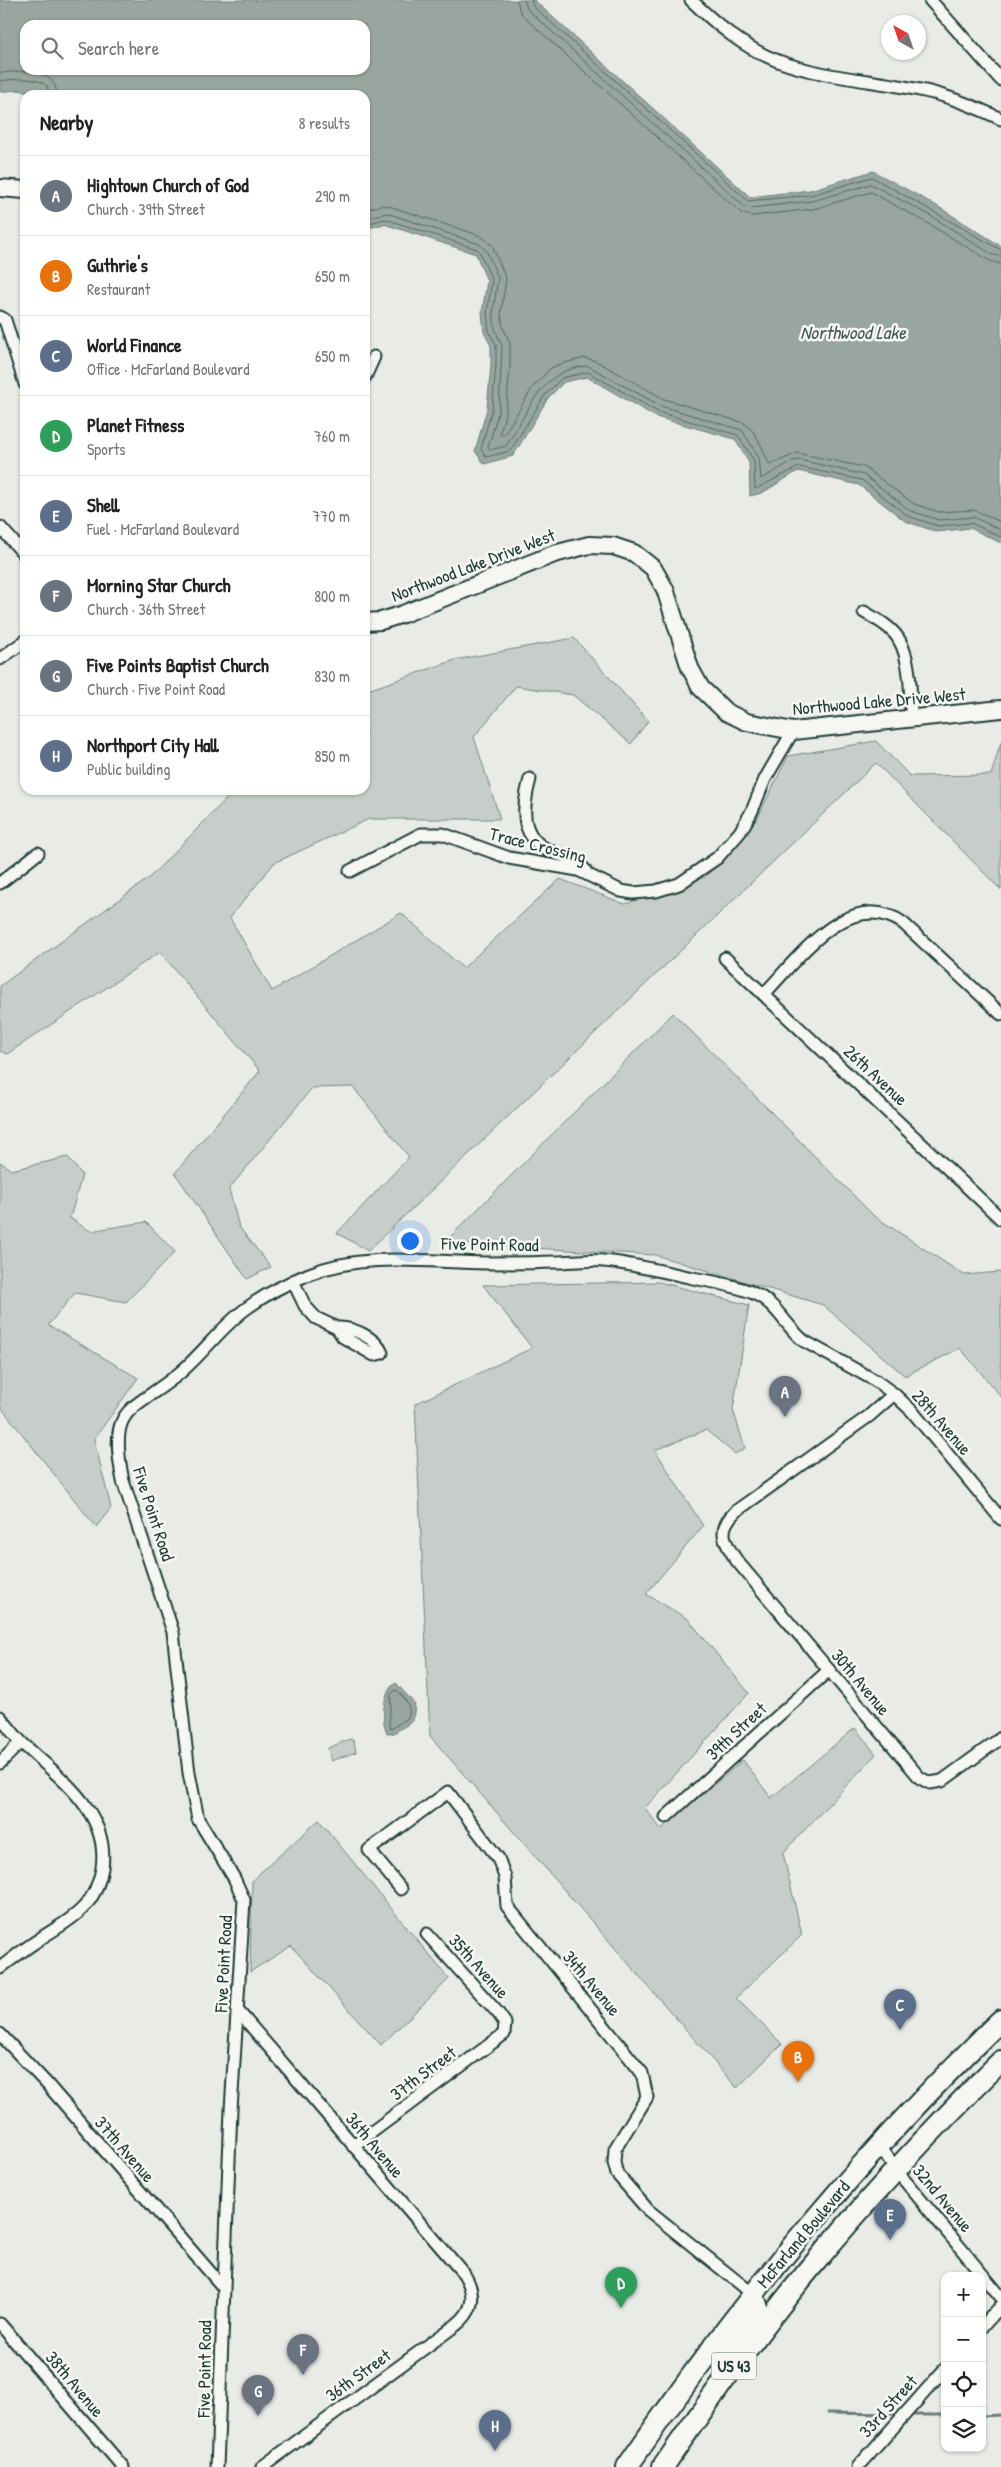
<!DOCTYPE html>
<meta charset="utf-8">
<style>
body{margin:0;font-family:"Patrick Hand",sans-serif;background:#f6f6f6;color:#222}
.controls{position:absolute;right:15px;bottom:15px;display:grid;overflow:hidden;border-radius:10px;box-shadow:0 1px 4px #0004}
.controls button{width:45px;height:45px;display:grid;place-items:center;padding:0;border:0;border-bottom:1px solid #e0e0e0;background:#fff;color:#222;font:25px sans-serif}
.compass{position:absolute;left:881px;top:15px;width:45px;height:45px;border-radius:50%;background:#fff;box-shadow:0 1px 4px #0004;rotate:320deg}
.you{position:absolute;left:409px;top:1240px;width:18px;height:18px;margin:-12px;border:4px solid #fff;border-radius:50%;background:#1a73e8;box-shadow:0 0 0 8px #1a73e833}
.badge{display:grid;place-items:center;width:32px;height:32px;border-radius:50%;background:#0b8043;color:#fff;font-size:16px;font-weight:700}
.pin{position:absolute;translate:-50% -41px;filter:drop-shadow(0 1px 2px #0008)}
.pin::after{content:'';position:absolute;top:26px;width:18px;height:15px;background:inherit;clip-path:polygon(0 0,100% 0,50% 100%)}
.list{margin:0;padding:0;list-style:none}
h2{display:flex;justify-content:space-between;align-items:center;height:65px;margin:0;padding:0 20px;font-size:21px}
h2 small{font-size:16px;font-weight:400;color:#767676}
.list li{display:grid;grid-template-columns:32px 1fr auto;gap:15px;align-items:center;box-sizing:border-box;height:80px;padding:0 20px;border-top:1px solid #e0e0e0}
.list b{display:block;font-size:19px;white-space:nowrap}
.list p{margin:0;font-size:16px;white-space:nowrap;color:#767676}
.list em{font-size:16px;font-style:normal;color:#767676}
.icon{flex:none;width:28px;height:28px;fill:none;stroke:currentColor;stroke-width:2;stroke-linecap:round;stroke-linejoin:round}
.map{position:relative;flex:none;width:1001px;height:2467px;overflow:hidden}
.search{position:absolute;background:#fff;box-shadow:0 1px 4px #0004;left:20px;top:20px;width:350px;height:55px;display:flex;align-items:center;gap:12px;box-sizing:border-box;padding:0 18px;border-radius:15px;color:#767676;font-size:19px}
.panel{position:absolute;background:#fff;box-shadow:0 1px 4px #0004;left:20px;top:90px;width:350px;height:705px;border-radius:15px}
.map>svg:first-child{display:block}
.green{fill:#c7cec9;stroke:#73867e}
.water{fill:#99a6a0;stroke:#687c75;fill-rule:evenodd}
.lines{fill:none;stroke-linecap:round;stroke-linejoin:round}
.shore{stroke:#50675f;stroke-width:1}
.stream{stroke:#687c75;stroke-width:3}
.street-casing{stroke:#1f3d34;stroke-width:15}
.secondary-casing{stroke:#1f3d34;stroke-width:20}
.highway-casing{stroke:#1f3d34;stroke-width:24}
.street{stroke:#f6f6f2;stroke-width:11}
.secondary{stroke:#f6f6f2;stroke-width:16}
.highway{stroke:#f6f6f2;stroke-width:20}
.labels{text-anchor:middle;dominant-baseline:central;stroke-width:5;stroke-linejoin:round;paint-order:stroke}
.shield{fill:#f6f6f2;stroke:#60746d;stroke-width:1}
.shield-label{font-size:16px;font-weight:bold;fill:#1f3d34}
.street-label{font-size:18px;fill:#1f3d34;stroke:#f6f6f2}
.water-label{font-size:19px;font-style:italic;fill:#445c54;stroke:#f6f6f2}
</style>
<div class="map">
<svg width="1001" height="2467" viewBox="0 0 1001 2467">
<rect width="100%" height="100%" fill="#e9ebe7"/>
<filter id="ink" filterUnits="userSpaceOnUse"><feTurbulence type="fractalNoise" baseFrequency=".02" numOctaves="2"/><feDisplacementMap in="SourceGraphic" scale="10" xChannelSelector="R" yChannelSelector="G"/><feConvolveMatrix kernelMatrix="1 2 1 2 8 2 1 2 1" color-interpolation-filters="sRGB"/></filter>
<g filter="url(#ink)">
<g class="green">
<path d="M574,638L648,721L631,744L573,695L516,686L474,737L500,819H369L274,863L230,918L272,991L401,913L463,968L560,879L625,904L705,877L757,819L788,756L876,741L910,776L991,775L1001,742V890L876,763L368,1251L337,1233L409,1157L353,1087L312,1088L229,1189L239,1227L271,1267L247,1279L175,1173L260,1071L160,952L7,1054L0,1051V986L149,878L235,790H365V691L455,660Z"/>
<path d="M673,1013L874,1216L964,1275L1001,1272V1397L960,1348L905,1376L823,1305L655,1255L444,1243Z"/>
<path d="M68,1157L82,1175L70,1218L90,1231L146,1222L175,1252L126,1302L75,1293L48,1325L138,1378L94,1439L111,1508L96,1527L0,1406V1162L11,1170Z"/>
<path d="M659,1282L749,1305L733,1410L745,1448L735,1454L706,1430L655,1450L703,1526L646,1594L688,1619L749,1693L645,1808L661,1829L743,1760L771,1798L855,1728L876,1754L783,1853L802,1935L736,1998L782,2044L737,2088L430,1736L415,1404L532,1348L483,1285Z"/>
<path d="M350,1739L354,1741L356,1752L331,1761L328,1748Z"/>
<path d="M319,1820L449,1979L381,2045L291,1946L250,1972L252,1880Z"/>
</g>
<g class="water">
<path d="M0,0H534L750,197L810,190L873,171L937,206L1001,246V543L970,528L937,532L905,521L859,485L798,471L762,493L750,496L749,463L735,439L656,417L587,377L564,382L548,398L513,456L484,464L475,451L487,409L491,365V346L484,332L482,313L487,281L476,254L384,224L365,229V95H62L16,90L0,92ZM25,25H365V70H25Z"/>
<path d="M396,1683L415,1704L413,1721L394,1733L387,1734C381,1722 382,1690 396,1683Z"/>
</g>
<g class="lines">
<g class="shore">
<path d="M517,0L519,9L523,16L741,213L752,216L813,209L871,192L927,223L990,261L1001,264"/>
<path d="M524,0L528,10L745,207L751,208L812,201L871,184L931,216L993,255L1001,256"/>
<path d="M531,0L533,6L748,201L811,195L872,177L1001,250"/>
<path d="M0,73C20,71 56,67 57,95"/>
<path d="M0,81C14,79 36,76 47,86L49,95"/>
<path d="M365,210L381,205L389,206L481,236L492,245L506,279L501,313L503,327L510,343V366L506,411L500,433L501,435H504L533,387L551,368L560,364L585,358L596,361L664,399L744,423C758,432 763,452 770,465L797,453L864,467L914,504L939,512L974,510L1001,522"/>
<path d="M365,218L387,213L479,244L486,250L498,278L493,313L495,329L502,346L499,410L488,447L490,450L506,446C529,412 541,368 588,366L661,406L742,430L759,458L761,479L793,461L800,460L864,475L911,511L939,520L973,517L1001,530"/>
<path d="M365,224L385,219L477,249L480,253L492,280L487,313L489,331L496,345V365L492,409L481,449L486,457L510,451L545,395L562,378L588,372L658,412L738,435L754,461L755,489L799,467L862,480L908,516L938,526L971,523L1001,537"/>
<path d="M396,1690C405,1698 412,1706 408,1718L391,1729L389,1726L391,1695Z"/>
</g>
<g class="stream">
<path d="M828,2413L897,2414"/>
<path d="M914,2415H945"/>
<path d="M982,2416L1001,2415"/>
</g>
<defs>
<g id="street">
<path d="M691,0C717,25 744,48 778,61C829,80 884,80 937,94C959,100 980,109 1001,119"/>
<path d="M930,0L1001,80"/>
<path d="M0,317L5,320L25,384"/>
<path d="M365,377L374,357"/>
<path d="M0,527L25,555"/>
<path d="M864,612C876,619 890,626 898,638C911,658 911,696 911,719"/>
<path d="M0,659L25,641"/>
<path d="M530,779C523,805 518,835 548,850C561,856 575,858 585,870"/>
<path d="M350,871L421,834H443L509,858L578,870L621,891L633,893L656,891L679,884L717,858L740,832L752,811L765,779L793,731"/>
<path d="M0,883L38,853"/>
<path d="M725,958L1001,1219"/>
<path d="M764,994C798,959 848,886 903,923L1001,1014"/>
<path d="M293,1281L305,1306L316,1318L337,1328L343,1337L374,1355L382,1353C376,1338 353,1327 337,1328"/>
<path d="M894,1394L869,1416L736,1511C717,1529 723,1541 737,1561L920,1778L930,1783L942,1781L1001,1738"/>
<path d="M0,1717C7,1725 14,1735 22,1743C58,1777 110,1811 102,1868C100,1882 93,1898 83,1908C70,1922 52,1930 37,1941C24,1949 12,1959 0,1968"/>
<path d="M0,1763L21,1742"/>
<path d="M666,1817L829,1670"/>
<path d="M401,1889L369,1850L448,1792L498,1858L505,1877L507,1906L642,2073L647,2097L615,2149L614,2163L617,2174L648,2210L753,2294"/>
<path d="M238,2011L464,2274C476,2294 475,2310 456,2325L262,2467"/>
<path d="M0,2034L47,2084L223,2287"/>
<path d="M879,2144L896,2170L1001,2297"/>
<path d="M353,2146L504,2034L505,2023L498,2013L427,1934"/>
<path d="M0,2324L123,2467"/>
<path d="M982,2327L1001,2306"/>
<path d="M217,2467L231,2110L244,1900L234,1878L198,1819L189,1773L173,1632L123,1481C107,1402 132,1414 182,1371C205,1351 223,1325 247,1308C266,1294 287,1283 309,1274C364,1252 427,1262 485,1263C508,1263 531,1263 555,1262C571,1262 588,1259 604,1261C634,1264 664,1272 693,1278C713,1282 735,1285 753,1293C776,1302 786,1327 804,1341L876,1381L894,1394L912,1411L1001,1519"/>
<path d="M858,2467L945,2369"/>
</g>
<g id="secondary">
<path d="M0,188L25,190"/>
<path d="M365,622L381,621L403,614L554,554L589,545L613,546L634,553L653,568L665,589L690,668L701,688L726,712L747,722L793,731L1001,709"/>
</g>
<g id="highway">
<path d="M731,2350L752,2319L757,2305L753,2294"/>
<path d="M627,2467C739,2303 858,2158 1001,2020"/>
<path d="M663,2467C709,2400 756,2334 808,2271C868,2198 933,2128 1001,2061"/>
</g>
</defs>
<use href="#street" class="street-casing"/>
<use href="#secondary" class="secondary-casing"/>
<use href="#highway" class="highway-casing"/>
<use href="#street" class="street"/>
<use href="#secondary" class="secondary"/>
<use href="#highway" class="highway"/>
</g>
</g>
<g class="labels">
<rect class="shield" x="711.5" y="2352.5" width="45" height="27" rx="4"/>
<g class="shield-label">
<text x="734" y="2366">US 43</text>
</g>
<g class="street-label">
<text transform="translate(473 565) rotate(-21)">Northwood Lake Drive West</text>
<text transform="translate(879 701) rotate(-5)">Northwood Lake Drive West</text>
<text transform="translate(538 845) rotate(14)">Trace Crossing</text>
<text transform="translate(876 1075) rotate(43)">26th Avenue</text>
<text transform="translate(490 1244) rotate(1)">Five Point Road</text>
<text transform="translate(942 1422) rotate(49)">28th Avenue</text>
<text transform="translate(154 1514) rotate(72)">Five Point Road</text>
<text transform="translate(861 1682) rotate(50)">30th Avenue</text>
<text transform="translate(736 1731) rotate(-43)">39th Street</text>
<text transform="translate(223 1964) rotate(-87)">Five Point Road</text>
<text transform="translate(479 1966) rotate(48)">35th Avenue</text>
<text transform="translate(592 1983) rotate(50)">34th Avenue</text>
<text transform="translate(423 2073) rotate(-37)">37th Street</text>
<text transform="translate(375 2145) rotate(50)">36th Avenue</text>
<text transform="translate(125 2149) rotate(49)">37th Avenue</text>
<text transform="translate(943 2198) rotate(50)">32nd Avenue</text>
<text transform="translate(803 2234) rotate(-50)">McFarland Boulevard</text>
<text transform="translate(204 2369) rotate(-89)">Five Point Road</text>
<text transform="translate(358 2375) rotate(-36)">36th Street</text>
<text transform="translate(75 2384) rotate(50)">38th Avenue</text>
<text transform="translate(888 2406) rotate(-48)">33rd Street</text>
</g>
<g class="water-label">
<text x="853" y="332">Northwood Lake</text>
</g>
</g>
</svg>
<div class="controls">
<button>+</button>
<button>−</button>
<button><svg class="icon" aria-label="locate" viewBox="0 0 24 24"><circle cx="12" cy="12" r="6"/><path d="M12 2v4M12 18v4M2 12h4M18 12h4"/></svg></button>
<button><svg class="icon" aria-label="layers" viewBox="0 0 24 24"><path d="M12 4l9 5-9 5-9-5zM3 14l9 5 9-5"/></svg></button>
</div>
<svg class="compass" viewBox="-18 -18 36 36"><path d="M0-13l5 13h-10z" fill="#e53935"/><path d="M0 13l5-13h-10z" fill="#767676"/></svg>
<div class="you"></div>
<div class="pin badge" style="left:785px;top:1417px;background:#6b7280">A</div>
<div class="pin badge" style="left:798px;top:2082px;background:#e8710a">B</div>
<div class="pin badge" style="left:900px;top:2030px;background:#5c6f8a">C</div>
<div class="pin badge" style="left:621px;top:2308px;background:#2e9e5b">D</div>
<div class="pin badge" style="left:890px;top:2240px;background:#5c6f8a">E</div>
<div class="pin badge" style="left:303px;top:2375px;background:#6b7280">F</div>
<div class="pin badge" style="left:258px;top:2416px;background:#6b7280">G</div>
<div class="pin badge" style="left:495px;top:2451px;background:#5c6f8a">H</div>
<div class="search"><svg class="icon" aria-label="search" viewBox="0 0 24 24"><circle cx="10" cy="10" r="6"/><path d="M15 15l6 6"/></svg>Search here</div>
<section class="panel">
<h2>Nearby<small>8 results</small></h2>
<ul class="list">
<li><span class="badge" style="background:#6b7280">A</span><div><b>Hightown Church of God</b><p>Church · 39th Street</p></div><em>290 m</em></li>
<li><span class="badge" style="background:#e8710a">B</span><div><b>Guthrie's</b><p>Restaurant</p></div><em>650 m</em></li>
<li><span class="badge" style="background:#5c6f8a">C</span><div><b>World Finance</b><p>Office · McFarland Boulevard</p></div><em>650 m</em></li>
<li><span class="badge" style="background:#2e9e5b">D</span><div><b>Planet Fitness</b><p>Sports</p></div><em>760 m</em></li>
<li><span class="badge" style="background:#5c6f8a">E</span><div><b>Shell</b><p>Fuel · McFarland Boulevard</p></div><em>770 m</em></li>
<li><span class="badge" style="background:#6b7280">F</span><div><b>Morning Star Church</b><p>Church · 36th Street</p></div><em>800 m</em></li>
<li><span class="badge" style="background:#6b7280">G</span><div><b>Five Points Baptist Church</b><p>Church · Five Point Road</p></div><em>830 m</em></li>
<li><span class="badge" style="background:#5c6f8a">H</span><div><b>Northport City Hall</b><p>Public building</p></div><em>850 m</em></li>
</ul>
</section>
</div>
